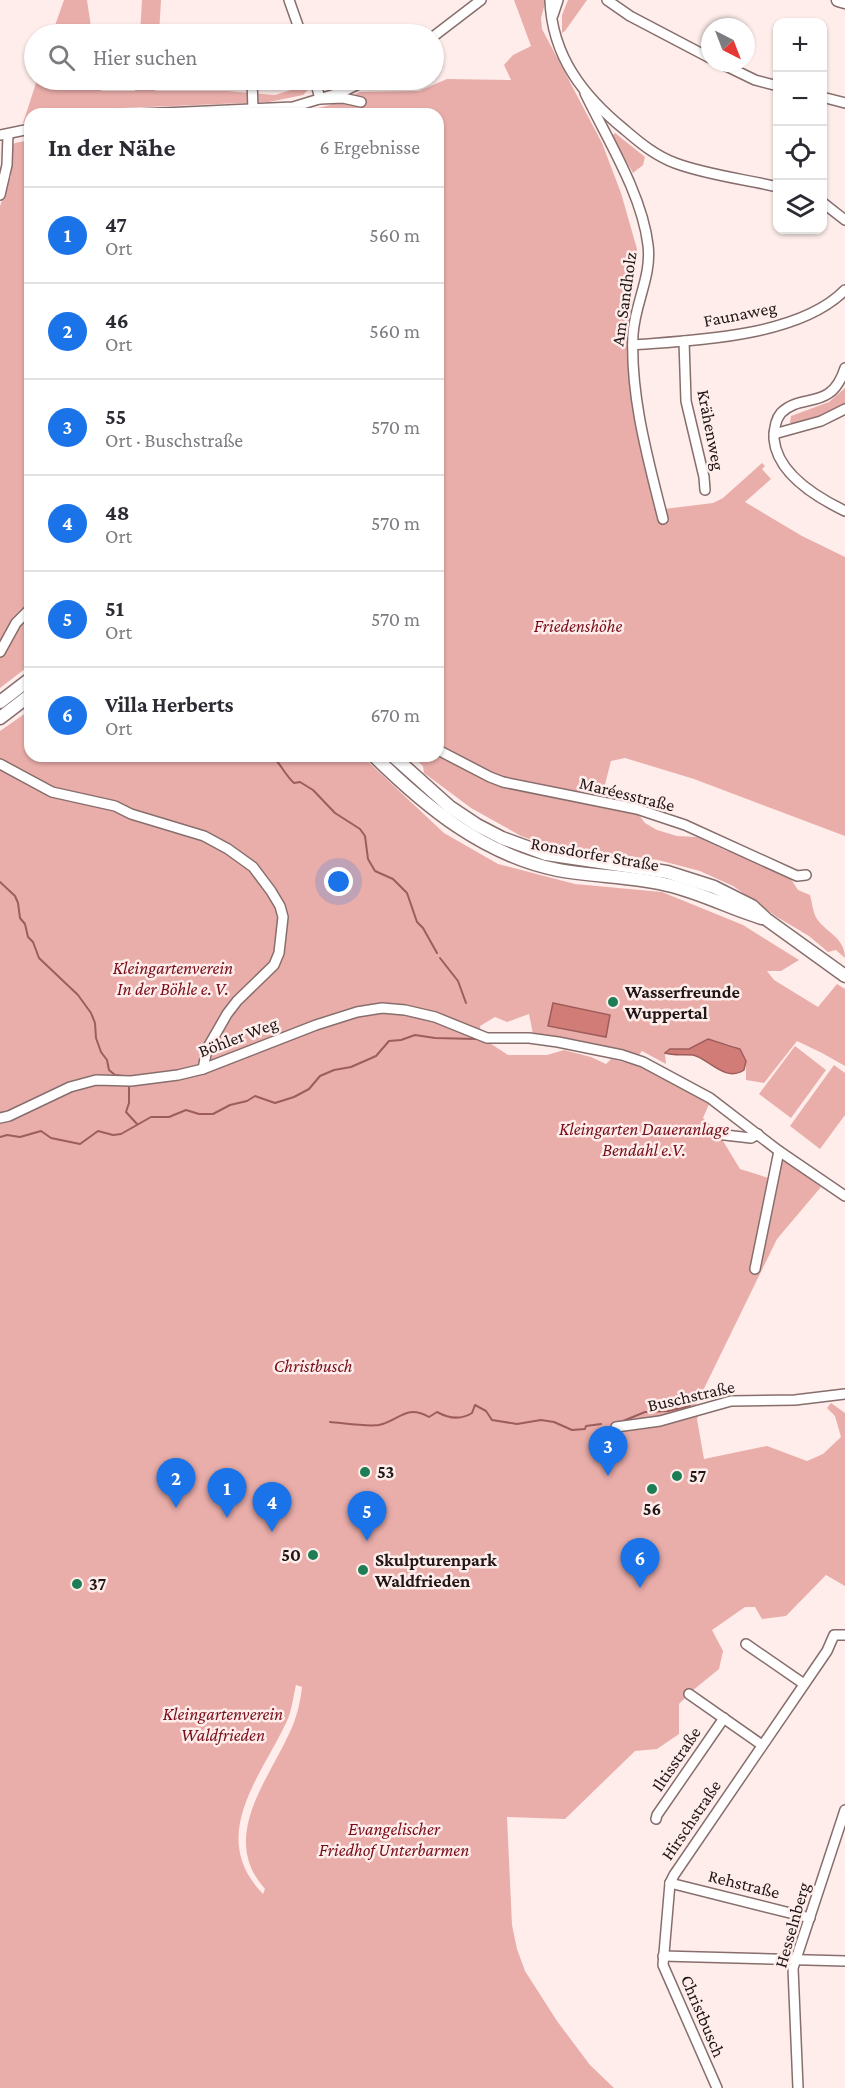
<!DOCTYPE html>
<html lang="de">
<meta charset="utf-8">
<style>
body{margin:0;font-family:"Crimson Pro",serif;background:#f7f7f7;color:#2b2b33}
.controls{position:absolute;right:18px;top:18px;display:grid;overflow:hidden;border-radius:12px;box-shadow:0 2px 4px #0004}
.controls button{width:54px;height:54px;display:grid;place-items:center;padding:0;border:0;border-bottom:2px solid #e1e1e2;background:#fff;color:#2b2b33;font:30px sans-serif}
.compass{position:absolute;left:701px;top:18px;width:54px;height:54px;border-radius:50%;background:#fff;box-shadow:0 2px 4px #0004;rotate:138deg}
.you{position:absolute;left:339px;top:882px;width:21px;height:21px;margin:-15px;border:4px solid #fff;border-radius:50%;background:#1a73e8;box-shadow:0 0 0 9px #1a73e833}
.badge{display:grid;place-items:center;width:39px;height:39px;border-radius:50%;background:#1a73e8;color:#fff;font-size:20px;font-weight:700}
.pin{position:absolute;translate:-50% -50px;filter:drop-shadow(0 2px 3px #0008)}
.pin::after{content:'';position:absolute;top:32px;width:21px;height:18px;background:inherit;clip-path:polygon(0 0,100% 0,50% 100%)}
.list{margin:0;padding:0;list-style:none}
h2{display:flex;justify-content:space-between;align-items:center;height:78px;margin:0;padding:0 24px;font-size:26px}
h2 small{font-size:20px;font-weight:400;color:#7c7c81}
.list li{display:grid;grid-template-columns:39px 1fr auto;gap:18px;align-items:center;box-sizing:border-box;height:96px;padding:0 24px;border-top:2px solid #e1e1e2}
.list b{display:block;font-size:22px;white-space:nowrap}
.list p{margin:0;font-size:20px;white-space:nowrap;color:#7c7c81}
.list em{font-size:20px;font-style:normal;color:#7c7c81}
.icon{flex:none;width:33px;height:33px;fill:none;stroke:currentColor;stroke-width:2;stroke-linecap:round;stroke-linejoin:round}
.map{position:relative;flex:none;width:845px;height:2088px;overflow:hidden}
.search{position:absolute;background:#fff;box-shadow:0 2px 4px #0004;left:24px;top:24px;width:420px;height:66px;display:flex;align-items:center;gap:15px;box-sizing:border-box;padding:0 21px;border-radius:33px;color:#7c7c81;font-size:22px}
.panel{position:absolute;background:#fff;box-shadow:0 2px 4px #0004;left:24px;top:108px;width:420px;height:654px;border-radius:18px}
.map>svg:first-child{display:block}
.green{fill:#eaaeaa;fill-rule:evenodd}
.water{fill:#d27c78;stroke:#9d5d5b;stroke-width:1.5}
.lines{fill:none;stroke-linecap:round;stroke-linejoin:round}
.stream{stroke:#9d5d5b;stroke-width:2}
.minor-casing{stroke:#876e6c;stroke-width:12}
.major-casing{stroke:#876e6c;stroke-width:15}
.minor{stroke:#fff;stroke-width:9}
.major{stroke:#fff;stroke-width:12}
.poi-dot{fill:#1d7d55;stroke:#feedeb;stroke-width:2}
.labels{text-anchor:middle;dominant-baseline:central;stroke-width:5;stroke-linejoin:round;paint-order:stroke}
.street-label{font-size:18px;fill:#201616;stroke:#feedeb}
.park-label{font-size:18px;font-style:italic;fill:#770d19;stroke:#feedeb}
.poi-label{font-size:18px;font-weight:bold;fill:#201616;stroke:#feedeb;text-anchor:start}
</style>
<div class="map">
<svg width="845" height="2088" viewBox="0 0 845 2088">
<rect width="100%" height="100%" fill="#feedeb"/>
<g class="green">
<path d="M64,0H87L92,34H52Z"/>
<path d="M142,0H161L159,34H140Z"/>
<path d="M514,0H546L541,18L542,29L602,143L621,193L637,249L627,346L631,397L656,510L713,503L723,498L762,463L765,466L762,469L771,479L745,502L802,536L845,557V836L694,779L625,758L611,761L600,804L639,815L645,823L657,830L677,836L697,837L727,851L740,852L791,879L798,890L810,895C812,902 813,913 817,919C827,933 845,938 845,958L836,950L828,952L809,936L777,917L733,886L700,871L658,860L547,845L521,836L471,808L424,773L423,766L412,756H438V114H295L330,105L360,92L419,91L447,79L511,80L504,65L513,55L531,46Z"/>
<path d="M568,0H587L565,31L562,33V15Z"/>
<path d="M37,80H99L101,91H135L137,80H156L155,91H227L275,95L291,90L296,87L301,80H307L309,89L303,95L269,102L122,108L74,114H30V122L23,123Z"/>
<path d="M615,133L645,157L643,165L633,173L612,136Z"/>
<path d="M30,140V665L0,688V206L11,176V146L15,143Z"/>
<path d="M845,388V404L843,405C828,413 807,426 790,423L791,416L829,402Z"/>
<path d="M30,710V756H362L444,833L498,864L575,884L662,892L743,925L799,960L781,971H767L774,980L818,1007L837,984L845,989V1066L822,1053L797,1041L764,1083L746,1080V1066L734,1046L713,1040L705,1041L689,1049H670L665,1054L666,1064L642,1051L636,1058L533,1034L529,1014L507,1022L495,1017L480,1026L482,1038L508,1055H547L564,1050L591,1057L606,1064L611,1059L648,1068L709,1104L703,1118L717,1131L740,1169L775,1180L777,1171L784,1160L821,1187L777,1239L695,1407L700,1409L697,1419L704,1459L767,1446L807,1461L823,1454L841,1437L835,1416L827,1408L831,1403L845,1413V1586L826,1575L786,1616L762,1619L755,1607H745L712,1630L723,1651L719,1669L692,1691L679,1704V1734L657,1749L635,1751L565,1819L507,1817L512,1925L517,1949L525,1971L557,2021L590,2065L614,2088H0V731ZM296,1685L302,1687C300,1705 296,1720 288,1736C266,1783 220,1839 265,1889L263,1894C207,1836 261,1777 287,1721C292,1710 293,1697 296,1685Z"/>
<path d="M795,1046L826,1070L791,1118L759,1094Z"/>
<path d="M834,1065L845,1073V1115L820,1149L790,1126Z"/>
</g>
<g class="water">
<path d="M553,1003L610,1015L606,1037L548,1026Z"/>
<path d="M708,1039L740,1049L746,1061L744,1070C725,1083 708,1058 693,1055C683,1054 674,1056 665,1053L670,1049H689Z"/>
</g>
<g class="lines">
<g class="stream">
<path d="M272,756C281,764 285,775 294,783L300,782L313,790L335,813L360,829L365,836L368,859L375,871L393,879L407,893L417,922L423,928L437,953"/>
<path d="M0,882L15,896L18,903L20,918L25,924L28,937L33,942L39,958L78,995L91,1013L95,1023L96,1038L101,1052L107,1060L109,1070L115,1075L123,1076"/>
<path d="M440,958L458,981L466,1003"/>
<path d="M129,1084V1103L126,1112L137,1124"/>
<path d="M0,1137L7,1135L20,1137L41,1131L51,1138L80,1144L98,1131L113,1135L121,1134L151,1117H169L186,1110L199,1114H213L230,1105L247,1101L255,1096L275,1103L294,1097L309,1089L320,1076L334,1070L351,1067L376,1056L389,1041L401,1040L415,1035L435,1038L476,1039"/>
<path d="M623,1421L645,1412L668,1411L690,1406"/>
<path d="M330,1422C343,1423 367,1427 379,1425C400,1420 406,1404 429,1417L437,1412C448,1418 461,1420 472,1413L475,1405L486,1411L492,1420L517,1424L541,1420L554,1422L572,1430L585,1429L586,1426L601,1424"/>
</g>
<defs>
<g id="minor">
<path d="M289,0L301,34"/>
<path d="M550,0C552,56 583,96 625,130C640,143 656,156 675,163C707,175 744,179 778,187"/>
<path d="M607,0L630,16L710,58"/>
<path d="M553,15L558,0"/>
<path d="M434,36L481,0"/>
<path d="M720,63L755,80L778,86"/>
<path d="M252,80L253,110"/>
<path d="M315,80L320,99L343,98L361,102"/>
<path d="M585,93C607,139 642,194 648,245C652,276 635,303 633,334C630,396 648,459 663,519"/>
<path d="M822,97L845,103"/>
<path d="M140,114L293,107L342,92L367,80"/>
<path d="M0,135L30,129"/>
<path d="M0,195L7,165L8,134"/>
<path d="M822,202L845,220"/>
<path d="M684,341L686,401L704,477L705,490"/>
<path d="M633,345C696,340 799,337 845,290"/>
<path d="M845,368C831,412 802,392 781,413C775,420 774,430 774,439C777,473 816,497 845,511"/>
<path d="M774,434L821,421L845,409"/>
<path d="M0,652L16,623L30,609"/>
<path d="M438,750L490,777L503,782L637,809L685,825L797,876L806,875"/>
<path d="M0,764L52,792L115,806L131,814L204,836L228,849L253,867L271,891L280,906L283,917L279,953L274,965L237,1001L227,1014L207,1049L203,1069"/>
<path d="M0,1118L9,1116L70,1087L96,1080L131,1081L178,1075L203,1069L316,1025L357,1012L382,1008L405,1010L435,1017L487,1038H529L558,1042L622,1055L643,1062L710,1098L779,1151L845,1196"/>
<path d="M716,1134L751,1138L758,1134"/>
<path d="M755,1269L779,1151"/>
<path d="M616,1427L660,1421L731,1401L795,1400L845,1394"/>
<path d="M746,1644L804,1684"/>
<path d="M689,1694L762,1745"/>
<path d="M656,1819L657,1815L724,1718"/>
<path d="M670,1883L810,1918"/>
<path d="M663,1956L845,1961"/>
<path d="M717,2088L663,1965L670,1883L674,1875L827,1651L834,1635H845"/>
<path d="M798,2088L793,1968L845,1810"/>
</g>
<g id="major">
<path d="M838,0L845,2"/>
<path d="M0,702L30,679"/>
<path d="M0,718L30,695"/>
<path d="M374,756C427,808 484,855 558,870C596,877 635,876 672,886C703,894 732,909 762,918"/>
<path d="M393,756L450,807L477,825L502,838L546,854L667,872L714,887L752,906L766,919L845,976"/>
</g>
</defs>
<use href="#minor" class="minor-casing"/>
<use href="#major" class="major-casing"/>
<use href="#minor" class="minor"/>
<use href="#major" class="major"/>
</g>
<g class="poi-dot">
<circle cx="613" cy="1002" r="6"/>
<circle cx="365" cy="1472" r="6"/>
<circle cx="677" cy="1476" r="6"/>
<circle cx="652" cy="1489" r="6"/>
<circle cx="313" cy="1555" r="6"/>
<circle cx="363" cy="1570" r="6"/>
<circle cx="77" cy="1584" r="6"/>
</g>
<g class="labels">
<g class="street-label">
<text transform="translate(624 299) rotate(-82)">Am Sandholz</text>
<text transform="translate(740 314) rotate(-11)">Faunaweg</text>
<text transform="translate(711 430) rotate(79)">Krähenweg</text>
<text transform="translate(627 794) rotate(14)">Maréesstraße</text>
<text transform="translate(595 854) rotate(10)">Ronsdorfer Straße</text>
<text transform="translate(238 1037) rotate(-21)">Böhler Weg</text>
<text transform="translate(691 1396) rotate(-13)">Buschstraße</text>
<text transform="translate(676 1759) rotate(-56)">Iltisstraße</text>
<text transform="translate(691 1820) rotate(-56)">Hirschstraße</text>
<text transform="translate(744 1884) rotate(14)">Rehstraße</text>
<text transform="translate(792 1925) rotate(-74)">Hesselnberg</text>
<text transform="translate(703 2016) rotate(67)">Christbusch</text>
</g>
<g class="park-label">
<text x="578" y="626">Friedenshöhe</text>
<text x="173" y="968">Kleingartenverein<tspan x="173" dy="21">In der Böhle e. V.</tspan></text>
<text x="644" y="1129">Kleingarten Daueranlage<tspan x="644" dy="21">Bendahl e.V.</tspan></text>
<text x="313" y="1366">Christbusch</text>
<text x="223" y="1714">Kleingartenverein<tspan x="223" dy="21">Waldfrieden</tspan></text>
<text x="394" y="1829">Evangelischer<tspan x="394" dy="21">Friedhof Unterbarmen</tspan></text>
</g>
<g class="poi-label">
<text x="625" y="992">Wasserfreunde<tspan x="625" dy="21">Wuppertal</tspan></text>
<text x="377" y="1472">53</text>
<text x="689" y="1476">57</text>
<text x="652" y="1509" text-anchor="middle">56</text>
<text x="301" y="1555" text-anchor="end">50</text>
<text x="375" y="1560">Skulpturenpark<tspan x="375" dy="21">Waldfrieden</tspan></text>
<text x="89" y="1584">37</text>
</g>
</g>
</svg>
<div class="controls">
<button>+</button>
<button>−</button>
<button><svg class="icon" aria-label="locate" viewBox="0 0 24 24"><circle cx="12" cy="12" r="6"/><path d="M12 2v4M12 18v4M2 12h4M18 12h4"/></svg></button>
<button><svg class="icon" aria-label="layers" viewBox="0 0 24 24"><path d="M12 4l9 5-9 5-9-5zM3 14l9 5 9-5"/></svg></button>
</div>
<svg class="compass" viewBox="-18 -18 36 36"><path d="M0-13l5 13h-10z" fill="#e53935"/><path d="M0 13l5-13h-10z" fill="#7c7c81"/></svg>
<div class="you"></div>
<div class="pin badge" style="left:227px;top:1518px">1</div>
<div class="pin badge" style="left:176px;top:1508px">2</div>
<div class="pin badge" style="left:608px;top:1476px">3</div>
<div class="pin badge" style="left:272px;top:1532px">4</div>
<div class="pin badge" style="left:367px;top:1541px">5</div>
<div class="pin badge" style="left:640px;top:1588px">6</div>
<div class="search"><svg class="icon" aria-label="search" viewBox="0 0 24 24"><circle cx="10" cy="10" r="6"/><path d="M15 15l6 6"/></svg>Hier suchen</div>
<section class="panel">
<h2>In der Nähe<small>6 Ergebnisse</small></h2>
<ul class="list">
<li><span class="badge">1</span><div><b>47</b><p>Ort</p></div><em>560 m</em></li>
<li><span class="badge">2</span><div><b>46</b><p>Ort</p></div><em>560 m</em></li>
<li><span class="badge">3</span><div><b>55</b><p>Ort · Buschstraße</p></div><em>570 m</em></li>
<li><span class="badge">4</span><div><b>48</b><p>Ort</p></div><em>570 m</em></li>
<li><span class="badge">5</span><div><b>51</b><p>Ort</p></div><em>570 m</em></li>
<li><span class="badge">6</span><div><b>Villa Herberts</b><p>Ort</p></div><em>670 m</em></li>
</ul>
</section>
</div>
